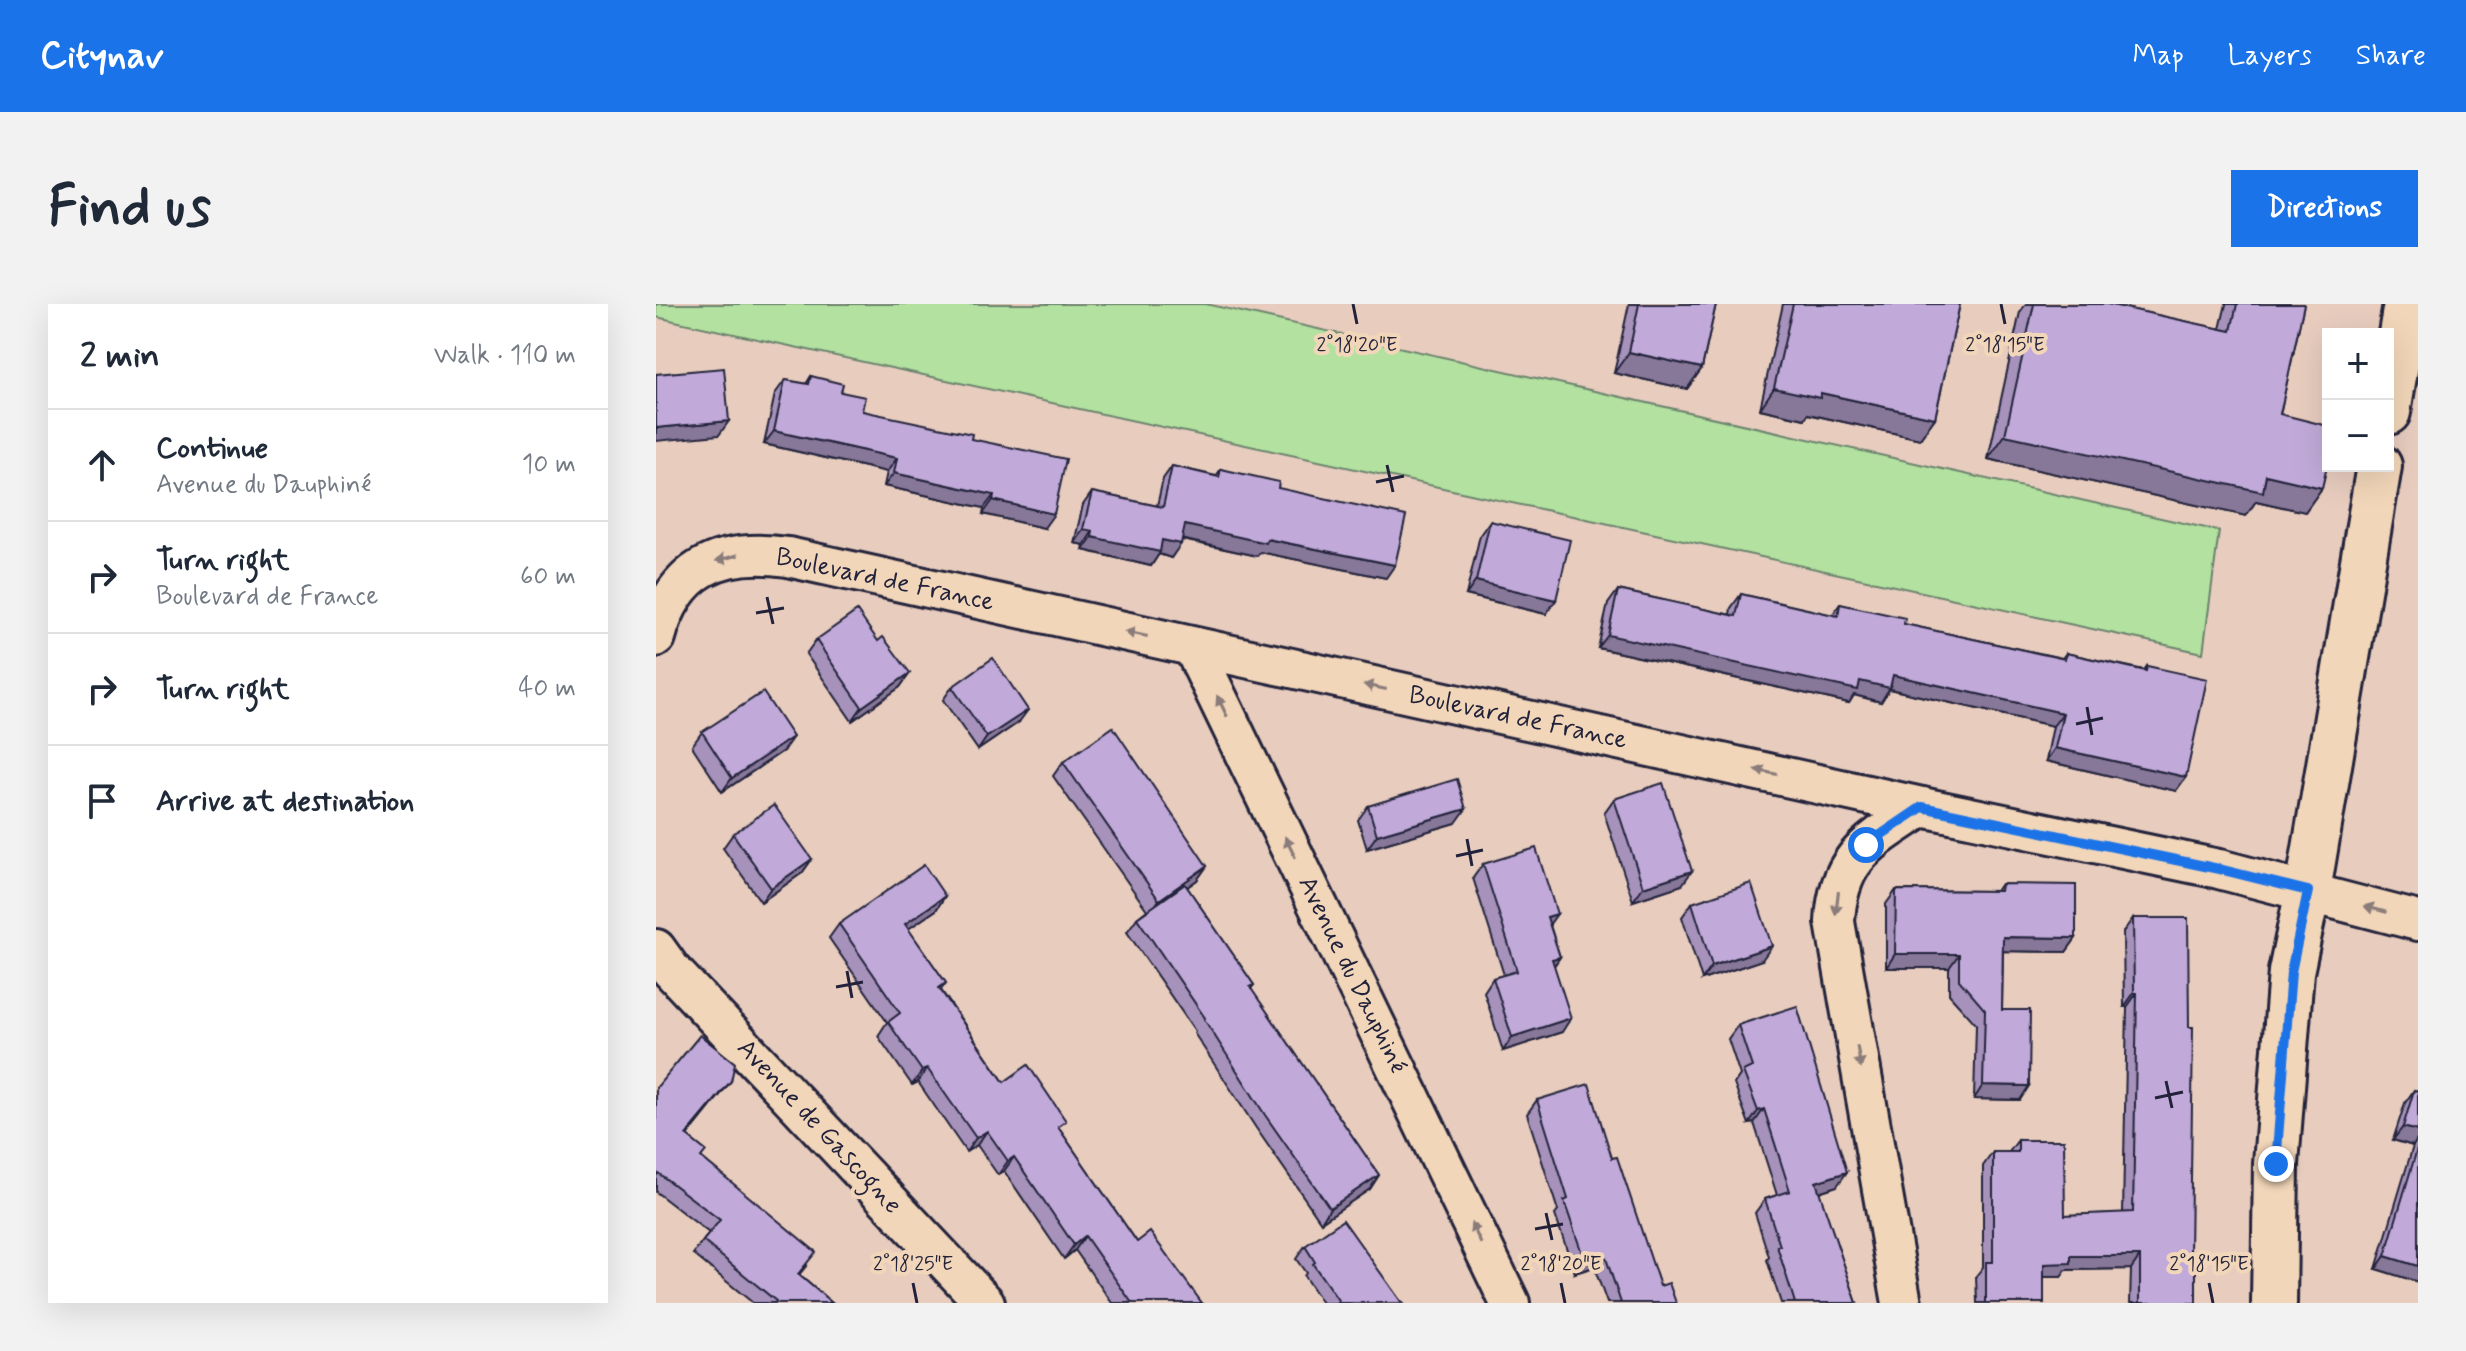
<!DOCTYPE html>
<meta charset="utf-8">
<style>
body{margin:0;font-family:Mynerve,sans-serif;background:#f2f2f3;color:#1f2937}
.controls{position:absolute;right:24px;top:24px;display:grid;overflow:hidden;border-radius:0px;box-shadow:0 8px 32px #0002}
.controls button{width:72px;height:72px;display:grid;place-items:center;padding:0;border:0;border-bottom:2px solid #e0e1e3;background:#fff;color:#1f2937;font:40px sans-serif}
.stop{position:absolute;width:24px;height:24px;margin:-18px;border:6px solid #1a73e8;border-radius:50%;background:#fff}
.stop.end{background:#1a73e8;border-color:#fff;box-shadow:0 2px 8px #0008}
.list{margin:0;padding:0;list-style:none}
h2{display:flex;justify-content:space-between;align-items:center;height:104px;margin:0;padding:0 32px;font-size:34px}
h2 small{font-size:26px;font-weight:400;color:#747a83}
.list li{display:grid;grid-template-columns:52px 1fr auto;gap:24px;align-items:center;box-sizing:border-box;height:112px;padding:0 32px;border-top:2px solid #e0e1e3}
.list b{display:block;font-size:30px;white-space:nowrap}
.list p{margin:0;font-size:26px;white-space:nowrap;color:#747a83}
.list em{font-size:26px;font-style:normal;color:#747a83}
.icon{flex:none;width:44px;height:44px;fill:none;stroke:currentColor;stroke-width:2;stroke-linecap:round;stroke-linejoin:round}
.map{position:relative;flex:none;width:1762px;height:999px;overflow:hidden;border-radius:0px}
header{display:flex;align-items:center;gap:48px;box-sizing:border-box;height:112px;padding:0 40px;background:#1a73e8;color:#fff}
header strong{font-size:38px}
nav{display:flex;gap:44px;margin-inline-start:auto;font-size:28px}
.intro{display:flex;align-items:center;justify-content:space-between;box-sizing:border-box;height:192px;padding:0 48px}
h1{margin:0;font-size:56px}
.button{padding:20px 36px;border-radius:0px;background:#1a73e8;color:#fff;font-size:28px;font-weight:700}
main{display:flex;gap:48px;padding:0 48px}
aside{flex:1;background:#fff;border-radius:0px;box-shadow:0 8px 32px #0002}
.map>svg:first-child{display:block}
.green{fill:#b3e19f;stroke:#6a826d;stroke-width:2}
.lines{fill:none;stroke-linecap:round;stroke-linejoin:round}
.minor-casing{stroke:#22223b;stroke-width:44}
.tertiary-casing{stroke:#22223b;stroke-width:50}
.minor{stroke:#f2d6b9;stroke-width:38}
.tertiary{stroke:#f2d6b9;stroke-width:44}
.wall{fill:#a692bb;stroke:#22223b;stroke-width:2}
.shaded-wall{fill:#877798;stroke:#22223b;stroke-width:2}
.building{fill:#c1aad9;stroke:#22223b;stroke-width:2}
.oneway{fill:#8a7c7a}
.route{stroke:#1a73e8;stroke-width:10}
.ticks{fill:none;stroke:#22223b;stroke-width:3}
.labels{text-anchor:middle;dominant-baseline:central;stroke-width:8;stroke-linejoin:round;paint-order:stroke}
.street-label{font-size:26px;fill:#22223b;stroke:#f2d6b9}
.ticks-label{font-size:20px;text-anchor:middle;fill:#22223b;stroke:#f2d6b9;stroke-width:8;stroke-linejoin:round;paint-order:stroke}
</style>
<header>
<strong>Citynav</strong>
<nav><a>Map</a><a>Layers</a><a>Share</a></nav>
</header>
<div class="intro"><h1>Find us</h1><a class="button">Directions</a></div>
<main>
<aside>
<h2>2 min<small>Walk · 110 m</small></h2>
<ul class="list">
<li><svg class="icon" aria-label="ahead" viewBox="0 0 24 24"><path d="M12 20V5M6 11l6-6 6 6"/></svg><div><b>Continue</b><p>Avenue du Dauphiné</p></div><em>10 m</em></li>
<li><svg class="icon" aria-label="right" viewBox="0 0 24 24"><path d="M7 20v-9h11M14 6l5 5-5 5"/></svg><div><b>Turn right</b><p>Boulevard de France</p></div><em>60 m</em></li>
<li><svg class="icon" aria-label="right" viewBox="0 0 24 24"><path d="M7 20v-9h11M14 6l5 5-5 5"/></svg><div><b>Turn right</b></div><em>40 m</em></li>
<li><svg class="icon" aria-label="arrive" viewBox="0 0 24 24"><path d="M6 21V4h12l-3 4 3 4H6"/></svg><div><b>Arrive at destination</b></div></li>
</ul>
</aside>
<div class="map">
<svg width="1762" height="999" viewBox="0 0 1762 999">
<rect width="100%" height="100%" fill="#e8cdbf"/>
<filter id="ink" filterUnits="userSpaceOnUse"><feTurbulence type="fractalNoise" baseFrequency=".0125" numOctaves="2"/><feDisplacementMap in="SourceGraphic" scale="16" xChannelSelector="R" yChannelSelector="G"/><feConvolveMatrix kernelMatrix="1 2 1 2 8 2 1 2 1" color-interpolation-filters="sRGB"/></filter>
<g filter="url(#ink)">
<path class="green" d="M0,0H550L1563,227L1547,349L0,13Z"/>
<g class="lines">
<defs>
<g id="minor">
<path d="M0,333C18,264 64,243 132,253L1266,503L1563,565L1762,617"/>
<path d="M537,343L854,999"/>
<path d="M0,645L15,666L329,999"/>
<path d="M1246,999L1179,618C1182,551 1216,537 1266,503"/>
</g>
<g id="tertiary">
<path d="M1732,108L1750,0"/>
<path d="M1618,999L1620,860L1635,668L1652,587L1723,162"/>
</g>
</defs>
<use href="#minor" class="minor-casing"/>
<use href="#tertiary" class="tertiary-casing"/>
<use href="#minor" class="minor"/>
<use href="#tertiary" class="tertiary"/>
</g>
<g class="wall">
<path d="M973,0H1060L1046,64L1031,85L958,69Z"/>
<path d="M1127,0H1304L1279,114L1264,135L1152,110L1149,115L1104,105Z"/>
<path d="M1370,0H1451L1564,25L1570,0H1648L1624,110L1666,184L1649,208L1600,197L1590,212L1332,155L1364,8Z"/>
<path d="M155,72L185,88L206,107L315,135L388,224L327,210L328,204L228,182L231,168L108,140L119,90L129,76L150,80Z"/>
<path d="M516,162L560,172L565,165L622,184L730,274L604,248L601,252L526,236L515,254L503,250L495,262L427,246L428,241L418,239L427,201L436,188L501,202L507,175Z"/>
<path d="M834,217L900,296L890,310L810,291L824,231Z"/>
<path d="M962,286L1074,311L1075,304L1085,290L1176,311L1184,300L1248,320L1406,354L1410,349L1488,366L1491,362L1520,487L1390,457L1397,422L1233,385L1225,398L1198,391L1193,399L942,344L952,300Z"/>
<path d="M160,336L222,337L254,369L244,383L196,417L150,350Z"/>
<path d="M296,383L363,418L322,446L287,396Z"/>
<path d="M46,428L127,447L66,488L36,442Z"/>
<path d="M407,458L551,562L541,576L531,583L598,681L595,685L723,871L714,885L665,918L600,824L538,729L539,727L471,628L481,614L491,606L397,472Z"/>
<path d="M958,495L1026,581L977,597L948,509Z"/>
<path d="M712,502L800,519L711,545L702,516Z"/>
<path d="M77,530L156,555L146,569L105,598L67,544Z"/>
<path d="M827,560L894,621L904,653L898,662L906,728L847,747L828,688L837,674L848,671L817,574Z"/>
<path d="M1345,580L1420,634L1410,648L1347,647L1346,706L1364,796L1318,795L1320,720L1293,690V664H1230V600L1240,586L1340,587Z"/>
<path d="M289,592L280,606L252,625L290,679L285,686L348,778L404,826L481,938L546,999H456L419,946L408,955L348,867L342,871L321,841L310,848L262,778L256,781L222,732L231,718L173,634L183,620Z"/>
<path d="M1036,599L1106,656L1046,676L1026,613Z"/>
<path d="M1477,614L1534,950L1540,999H1474L1475,965L1410,966L1405,973H1388V999H1321L1320,972L1327,963V862L1337,848H1353L1362,836L1409,911L1467,909L1471,703H1468L1467,628Z"/>
<path d="M1082,721L1181,882L1163,888L1201,999H1125L1111,956L1113,953L1099,909L1109,895L1121,891L1098,819L1093,820L1078,780L1084,771L1072,735Z"/>
<path d="M75,777L31,832L46,854L151,961L143,971L176,999H97L37,950L53,929L0,888V784Z"/>
<path d="M1758,786L1762,787V978L1720,965L1757,842L1737,836L1749,799Z"/>
<path d="M881,796L956,854L1004,982L1020,999H951L938,963L919,969L899,911L902,907L871,810Z"/>
<path d="M649,942L746,999H666L648,972L650,969L640,955Z"/>
</g>
<g class="shaded-wall">
<path d="M973,48L1046,64L1031,85L958,69Z"/>
<path d="M1118,84L1165,89L1279,114L1264,135L1152,110L1149,115L1104,105Z"/>
<path d="M73,117L63,131L0,137V124Z"/>
<path d="M118,127L241,154L231,168L108,140Z"/>
<path d="M1349,131L1610,171L1666,184L1649,208L1600,197L1590,212L1332,155Z"/>
<path d="M238,169L338,191L328,204L228,182Z"/>
<path d="M337,196L398,210L388,224L327,210Z"/>
<path d="M529,221L611,235L739,261L730,274L604,248L601,252L520,234Z"/>
<path d="M427,225L437,227L428,241L418,239Z"/>
<path d="M436,233L506,236L525,240L515,254L503,250L495,262L427,246Z"/>
<path d="M820,277L900,296L890,310L810,291Z"/>
<path d="M952,331L1237,371L1407,409L1397,422L1233,385L1225,398L1198,391L1193,399L942,344Z"/>
<path d="M254,369L244,383L196,417L206,403Z"/>
<path d="M372,406L363,418L322,446L331,433Z"/>
<path d="M137,433L127,447L66,488L76,474Z"/>
<path d="M1399,444L1530,473L1520,487L1390,457Z"/>
<path d="M810,505L800,519L711,545L721,531Z"/>
<path d="M156,555L146,569L105,598L115,584Z"/>
<path d="M551,562L541,576L494,610L503,596Z"/>
<path d="M1036,567L1026,581L977,597L987,583Z"/>
<path d="M289,592L280,606L239,634L249,620Z"/>
<path d="M901,610L891,624V613Z"/>
<path d="M1347,633L1420,634L1410,648L1338,647Z"/>
<path d="M1116,642L1106,656L1046,676L1056,662Z"/>
<path d="M1239,650H1303L1293,664H1230Z"/>
<path d="M904,653L894,667L896,655Z"/>
<path d="M1478,689H1481L1471,703H1468Z"/>
<path d="M915,714L906,728L847,747L856,733Z"/>
<path d="M271,764L262,778L256,781L266,767Z"/>
<path d="M75,777L65,790L21,845L30,831Z"/>
<path d="M1327,781L1373,782L1364,796L1318,795Z"/>
<path d="M1108,805L1098,819L1093,820L1102,807Z"/>
<path d="M1747,823L1762,827V834L1757,842L1737,836Z"/>
<path d="M331,827L321,841L310,848L320,834Z"/>
<path d="M358,853L348,867L342,871L352,857Z"/>
<path d="M1191,868L1181,882L1150,892L1160,878Z"/>
<path d="M723,871L714,885L665,918L674,904Z"/>
<path d="M429,932L419,946L408,955L418,941Z"/>
<path d="M948,948L938,963L919,969L928,955Z"/>
<path d="M1415,952H1484L1475,965L1410,966L1405,973H1378L1388,960Z"/>
<path d="M1729,952L1762,962V978L1720,965Z"/>
</g>
<g class="building">
<path d="M983,0H1060L1046,64L973,48Z"/>
<path d="M1137,0H1304L1279,114L1165,89L1164,94L1118,84Z"/>
<path d="M1378,0H1451L1575,27L1581,0H1648L1624,110L1672,122V158L1666,184L1610,171L1607,188L1349,131Z"/>
<path d="M68,64L73,117L0,124V70Z"/>
<path d="M155,72L187,80L185,88L209,93L206,107L316,130L315,135L410,155L398,210L337,196L338,191L238,169L241,154L118,127L129,76L153,80Z"/>
<path d="M516,162L563,173L565,165L623,178L622,184L750,212L739,261L611,235L610,239L529,221L525,240L506,236L504,248L436,233L437,227L427,225L436,188L507,203Z"/>
<path d="M834,217L914,236L900,296L820,277Z"/>
<path d="M962,286L1080,312L1085,290L1182,312L1184,300L1249,314L1248,320L1409,355L1410,349L1490,367L1491,362L1551,375L1530,473L1399,444L1407,409L1237,371L1234,384L1204,377L1202,386L952,331Z"/>
<path d="M201,307L222,337L227,333L254,369L206,403L160,336Z"/>
<path d="M337,354L372,406L331,433L296,383Z"/>
<path d="M107,388L137,433L76,474L46,428Z"/>
<path d="M457,423L551,562L503,596L407,458Z"/>
<path d="M801,475L810,505L721,531L712,502Z"/>
<path d="M1007,479L1036,567L987,583L958,495Z"/>
<path d="M118,501L156,555L115,584L77,530Z"/>
<path d="M880,544L901,610L891,613L904,653L896,655L915,714L856,733L837,674L861,667L827,560Z"/>
<path d="M268,561L289,592L249,620L290,679L283,684L348,778L372,761L410,817L402,823L481,938L494,928L546,999H476L429,932L418,941L358,853L352,857L331,827L320,834L271,764L266,767L232,718L244,709L183,620Z"/>
<path d="M1095,579L1116,642L1056,662L1036,599Z"/>
<path d="M529,580L598,681L594,683L723,871L674,904L609,811L548,715L549,714L481,614Z"/>
<path d="M1345,580L1420,581V634L1347,633L1346,706H1374L1373,782L1327,781L1329,706L1303,676V650H1239L1240,586L1344,587Z"/>
<path d="M1477,614H1532L1533,723H1537L1534,950H1540V999H1484V952H1415V959L1388,960V999H1330V958H1337V848H1362V836H1408L1409,911L1477,908L1481,689H1478Z"/>
<path d="M1141,702L1191,868L1160,878L1201,999H1139L1121,942H1124L1109,895L1134,887L1108,805L1102,807L1087,767L1096,763L1082,721Z"/>
<path d="M44,731L79,759L75,777L30,831L50,847L45,853L160,948L142,970L176,999H119L120,997L47,937L64,916L2,869L0,872V784Z"/>
<path d="M933,780L956,854L961,853L1004,982L1013,979L1020,999H965L948,948L928,955L908,897L912,895L881,796Z"/>
<path d="M1758,786L1762,787V827L1747,823Z"/>
<path d="M1762,842V962L1729,952Z"/>
<path d="M687,916L746,999H684L657,960L659,958L649,942Z"/>
</g>
<defs><path id="oneway-solid" d="M-6-.8H1V-3.2L6.5 0L1 3.2V.8H-6Z" transform="scale(2)"/></defs>
<g class="oneway">
<use href="#oneway-solid" transform="translate(71 254) rotate(165)"/>
<use href="#oneway-solid" transform="translate(480 330) rotate(-168)"/>
<use href="#oneway-solid" transform="translate(719 383) rotate(-168)"/>
<use href="#oneway-solid" transform="translate(566 402) rotate(-116)"/>
<use href="#oneway-solid" transform="translate(1110 468) rotate(-168)"/>
<use href="#oneway-solid" transform="translate(634 543) rotate(-116)"/>
<use href="#oneway-solid" transform="translate(1181 599) rotate(97)"/>
<use href="#oneway-solid" transform="translate(1719 605) rotate(-164)"/>
<use href="#oneway-solid" transform="translate(1203 753) rotate(80)"/>
<use href="#oneway-solid" transform="translate(820 929) rotate(-115)"/>
</g>
</g>
<g class="lines" filter="url(#ink)">
<path class="route" d="M1210,541L1266,503L1563,565L1652,587L1635,668L1620,860"/>
</g>
<path class="ticks" d="M697,0L701,20M1345,0L1349,20M731,161L737,188M720,178L748,172M111,293L117,320M100,309L128,304M1431,403L1436,431M1420,420L1447,414M811,535L816,562M800,552L827,546M191,667L196,694M180,683L207,678M1510,777L1516,804M1499,794L1527,788M890,909L896,936M879,925L907,920M257,979L261,999M905,979L909,999M1553,979L1557,999"/>
<g class="labels">
<g class="street-label">
<text transform="translate(229 276) rotate(12)">Boulevard de France</text>
<text transform="translate(862 414) rotate(12)">Boulevard de France</text>
<text transform="translate(696 671) rotate(64)">Avenue du Dauphiné</text>
<text transform="translate(163 823) rotate(47)">Avenue de Gascogne</text>
</g>
</g>
<g class="ticks-label">
<text x="701" y="47">2°18'20"E</text>
<text x="1349" y="47">2°18'15"E</text>
<text x="257" y="966">2°18'25"E</text>
<text x="905" y="966">2°18'20"E</text>
<text x="1553" y="966">2°18'15"E</text>
</g>
</svg>
<div class="controls">
<button>+</button>
<button>−</button>
</div>
<div class="stop" style="left:1210px;top:541px"></div>
<div class="stop end" style="left:1620px;top:860px"></div>
</div>
</main>
